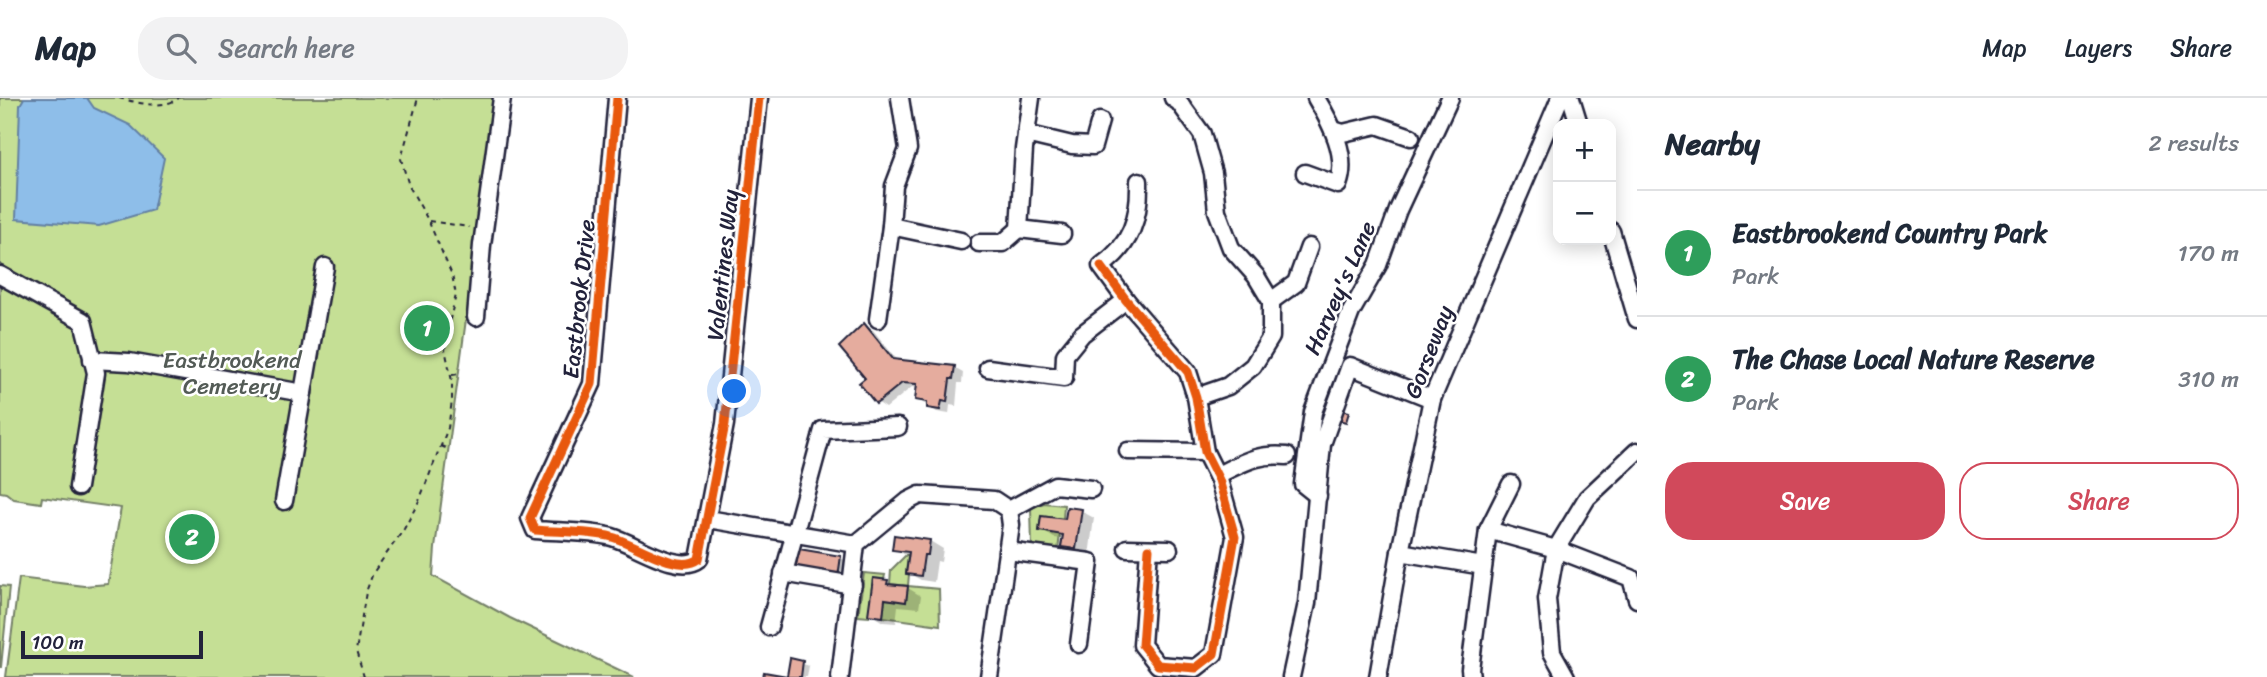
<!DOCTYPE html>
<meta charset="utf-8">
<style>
body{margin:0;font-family:Sriracha,sans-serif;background:#f2f2f3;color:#1f2937}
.controls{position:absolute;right:21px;top:21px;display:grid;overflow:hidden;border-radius:14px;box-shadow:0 4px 18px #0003}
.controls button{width:63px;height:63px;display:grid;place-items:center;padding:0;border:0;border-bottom:2px solid #e0e1e3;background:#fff;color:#1f2937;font:35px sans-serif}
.scale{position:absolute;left:21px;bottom:18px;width:182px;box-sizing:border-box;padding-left:7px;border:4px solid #22223b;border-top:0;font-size:19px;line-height:24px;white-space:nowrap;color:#22223b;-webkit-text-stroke:5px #fff;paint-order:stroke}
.you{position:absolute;left:735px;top:294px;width:24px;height:24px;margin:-18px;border:5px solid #fff;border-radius:50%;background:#1a73e8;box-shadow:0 0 0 10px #1a73e833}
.badge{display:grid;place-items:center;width:46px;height:46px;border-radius:50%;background:#d1495b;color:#fff;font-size:23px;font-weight:700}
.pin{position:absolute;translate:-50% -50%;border:4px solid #fff;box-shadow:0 2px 7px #0006}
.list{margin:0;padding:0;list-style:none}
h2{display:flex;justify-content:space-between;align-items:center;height:91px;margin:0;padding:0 28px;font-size:30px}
h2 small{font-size:23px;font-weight:400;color:#747a83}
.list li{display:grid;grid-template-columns:46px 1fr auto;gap:21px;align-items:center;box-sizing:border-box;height:126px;padding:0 28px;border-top:2px solid #e0e1e3}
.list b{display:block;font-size:26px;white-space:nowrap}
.list p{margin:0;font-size:23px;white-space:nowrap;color:#747a83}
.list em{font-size:23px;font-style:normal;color:#747a83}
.actions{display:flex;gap:14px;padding:21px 28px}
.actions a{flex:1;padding:16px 0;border:2px solid #d1495b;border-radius:28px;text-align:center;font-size:24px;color:#d1495b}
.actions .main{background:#d1495b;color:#fff}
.icon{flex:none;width:38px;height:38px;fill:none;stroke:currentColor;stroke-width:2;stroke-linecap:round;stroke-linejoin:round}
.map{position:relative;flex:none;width:1637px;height:579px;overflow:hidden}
header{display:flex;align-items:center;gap:42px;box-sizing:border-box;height:98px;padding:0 35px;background:#fff;border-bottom:2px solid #e0e1e3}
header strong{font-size:33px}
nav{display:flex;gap:38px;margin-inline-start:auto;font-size:24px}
.search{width:490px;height:63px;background:#f2f2f3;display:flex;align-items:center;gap:18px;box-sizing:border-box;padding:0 24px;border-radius:28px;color:#747a83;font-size:26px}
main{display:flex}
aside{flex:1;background:#fff}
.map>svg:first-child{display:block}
.green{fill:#c5df95;stroke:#748068;stroke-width:2}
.water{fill:#8ebee9;stroke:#6380a3;stroke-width:2}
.shadow{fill:#0003}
.building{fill:#e5ac9e;stroke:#22223b;stroke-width:2}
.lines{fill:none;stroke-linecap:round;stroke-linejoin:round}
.minor-casing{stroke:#22223b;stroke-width:21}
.path{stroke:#22223b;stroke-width:2;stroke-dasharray:5 5;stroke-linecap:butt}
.minor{stroke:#fff;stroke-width:16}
.cycleway-casing{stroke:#fff;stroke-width:13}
.cycleway{stroke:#e8590c;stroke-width:9}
.labels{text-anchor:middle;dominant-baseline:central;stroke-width:5;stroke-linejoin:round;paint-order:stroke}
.street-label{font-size:23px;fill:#22223b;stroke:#fff}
.park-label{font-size:23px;fill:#535b56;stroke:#fff}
</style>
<header>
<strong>Map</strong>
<div class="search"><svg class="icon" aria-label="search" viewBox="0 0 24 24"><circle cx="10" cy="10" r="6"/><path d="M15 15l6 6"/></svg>Search here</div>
<nav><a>Map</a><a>Layers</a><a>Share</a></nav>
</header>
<main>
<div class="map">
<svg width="1637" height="579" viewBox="0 0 1637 579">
<rect width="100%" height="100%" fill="#fff"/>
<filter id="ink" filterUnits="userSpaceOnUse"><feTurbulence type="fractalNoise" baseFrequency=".0143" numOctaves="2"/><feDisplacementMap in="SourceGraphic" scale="14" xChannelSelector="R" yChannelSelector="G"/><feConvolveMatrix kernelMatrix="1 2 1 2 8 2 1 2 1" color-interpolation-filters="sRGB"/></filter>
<g filter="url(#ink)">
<g class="green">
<path d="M0,0H496L435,450L433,478L510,520L634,579H6L19,480L84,488L108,486L121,410L42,399L41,405L14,401L6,395L0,394Z"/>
<path d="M1044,405L1064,407L1063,421L1041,418L1039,433L1060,436L1058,452L1032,448L1031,410Z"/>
<path d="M906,457H908L906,475L909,476L908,488L939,491L940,527L883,519L885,501L906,503L908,488L890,486L891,472Z"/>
<path d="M864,475L885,477L884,481L873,480L869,519L858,518Z"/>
<path d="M0,488L9,489L1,569H0Z"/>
</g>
<path class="water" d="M24,0H87L94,10L130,27L164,60L153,112L99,128L16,121L20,7Z"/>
<g class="shadow">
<path d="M864,227L873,232L898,263L954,270L963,275L962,285H958L956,308L950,307L949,316L937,314L917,301L919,290L912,289L886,310L877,304L867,281Z"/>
<path d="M1081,413L1094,420L1089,458L1076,456L1063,448L1064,441L1054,440L1041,432L1067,423Z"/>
<path d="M930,443L943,451L941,464L937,463L934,484L921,482L908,475L910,459L894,451Z"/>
<path d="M800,453L840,460L847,463L844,482Z"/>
<path d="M887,483L896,489L908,490L921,498L919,510L898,508L896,525L883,524L870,516Z"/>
<path d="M792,562L809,568L807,579H789Z"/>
</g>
<g class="building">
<path d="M864,225L893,261L955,268L953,281H950L947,304L942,303L940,312L927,310V304L915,302L917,286L902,285L876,306L859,285L865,280L839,249Z"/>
<path d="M1338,311L1349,314L1346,324L1335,321Z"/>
<path d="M1067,409L1082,411L1076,451L1061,449L1063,437L1039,433L1041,418L1065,421Z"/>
<path d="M894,437L930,442L928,457H924L921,478L906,476L909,454L892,452Z"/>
<path d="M799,451L841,458L838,479L795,472Z"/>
<path d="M873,480L888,482L887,486L908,488L906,504L885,501L883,519L868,517Z"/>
<path d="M790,560L803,563L801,579H763L764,574L787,578Z"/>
</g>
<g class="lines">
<defs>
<g id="minor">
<path d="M617,0L592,286L530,420L535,432C558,434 590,433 612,439C634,445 679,477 699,461L725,326L759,0"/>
<path d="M1173,0L1179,4L1202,36L1213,75L1217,113L1231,150L1256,178L1271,203V239L1253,268L1228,288L1196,299"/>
<path d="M1571,0L1579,26"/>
<path d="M1333,32L1343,35L1377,27L1411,39"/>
<path d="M1026,36L1072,47L1093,48L1100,23"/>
<path d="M1305,75L1338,87C1349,58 1331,25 1316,0"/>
<path d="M1139,83C1140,120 1131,147 1101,168L1126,202L1188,274L1196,299L1205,354L1219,382L1235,439L1214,556L1196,570L1158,567L1142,547L1149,451"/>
<path d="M891,128L961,143"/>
<path d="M1019,131L1062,136"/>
<path d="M1611,133L1637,221"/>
<path d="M979,145H1003L1019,131L1024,51L1031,0"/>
<path d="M0,177L83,223L96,275L78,389"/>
<path d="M1271,203L1296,185L1309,149"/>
<path d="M476,219L482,147L502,0"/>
<path d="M878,221L891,128L894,88L908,51L900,0"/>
<path d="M92,262L129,264L303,295"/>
<path d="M988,270L1064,280L1065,257L1082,236L1126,202"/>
<path d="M1128,353L1205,354"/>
<path d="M1217,377C1243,365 1257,355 1287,358"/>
<path d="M1318,398L1303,386L1313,314L1351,214L1378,167L1398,112L1450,0"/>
<path d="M284,403L325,169"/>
<path d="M1009,412L1055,387L1091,391"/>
<path d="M708,421L856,446"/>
<path d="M1488,432L1556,451L1631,480L1637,501"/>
<path d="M1127,450L1169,451"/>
<path d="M1007,453L1090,464L1079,546"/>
<path d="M1400,454L1483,468"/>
<path d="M783,475L853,487"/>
<path d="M769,529L823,332L898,329"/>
<path d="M840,579L856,446L908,403L920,397L994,402L1009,412L1011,427L989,579"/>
<path d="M1291,579L1307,505L1322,346L1350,268L1432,301"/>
<path d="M1378,579L1400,454L1432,301L1560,0"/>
<path d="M1471,579L1470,571L1488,432L1511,386"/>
<path d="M1566,579L1552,554L1547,501L1556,451L1587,400L1637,353"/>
</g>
</defs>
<use href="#minor" class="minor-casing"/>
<g class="path">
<path d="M119,0C139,5 162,12 179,0"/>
<path d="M429,123L469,129"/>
<path d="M452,277L460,276"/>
<path d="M441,348L450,352"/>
<path d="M364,579L356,553L366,494L373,475L404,431L419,403L448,330L452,303V283L445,251L446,237L456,197L452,177L428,122L409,88L401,61L418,0"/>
</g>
<use href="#minor" class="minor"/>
<defs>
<g id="cycleway">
<path d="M617,0L592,286L530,420L535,432C558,434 590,433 612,439C634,445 679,477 699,461L725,326L759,0"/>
<path d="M1101,168L1126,202L1188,274L1196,299L1205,354L1219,382L1235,439L1214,556L1196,570L1158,567L1142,547L1149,451"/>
</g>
</defs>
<use href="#cycleway" class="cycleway-casing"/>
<use href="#cycleway" class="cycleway"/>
</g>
</g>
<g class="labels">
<g class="street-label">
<text transform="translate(723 167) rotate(-84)">Valentines Way</text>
<text transform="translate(1340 190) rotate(-66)">Harvey's Lane</text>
<text transform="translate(579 201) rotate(-84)">Eastbrook Drive</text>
<text transform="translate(1429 254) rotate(-69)">Gorseway</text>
</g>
<g class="park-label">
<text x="232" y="262">Eastbrookend<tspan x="232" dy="26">Cemetery</tspan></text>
</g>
</g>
</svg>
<div class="controls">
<button>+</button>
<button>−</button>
</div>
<div class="scale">100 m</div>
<div class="you"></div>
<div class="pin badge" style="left:427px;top:230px;background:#2e9e5b">1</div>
<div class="pin badge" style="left:192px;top:439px;background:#2e9e5b">2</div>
</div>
<aside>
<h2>Nearby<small>2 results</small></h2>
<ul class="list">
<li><span class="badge" style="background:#2e9e5b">1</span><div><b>Eastbrookend Country Park</b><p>Park</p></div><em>170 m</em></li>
<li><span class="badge" style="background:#2e9e5b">2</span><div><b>The Chase Local Nature Reserve</b><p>Park</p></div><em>310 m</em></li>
</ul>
<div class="actions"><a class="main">Save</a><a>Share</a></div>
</aside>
</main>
